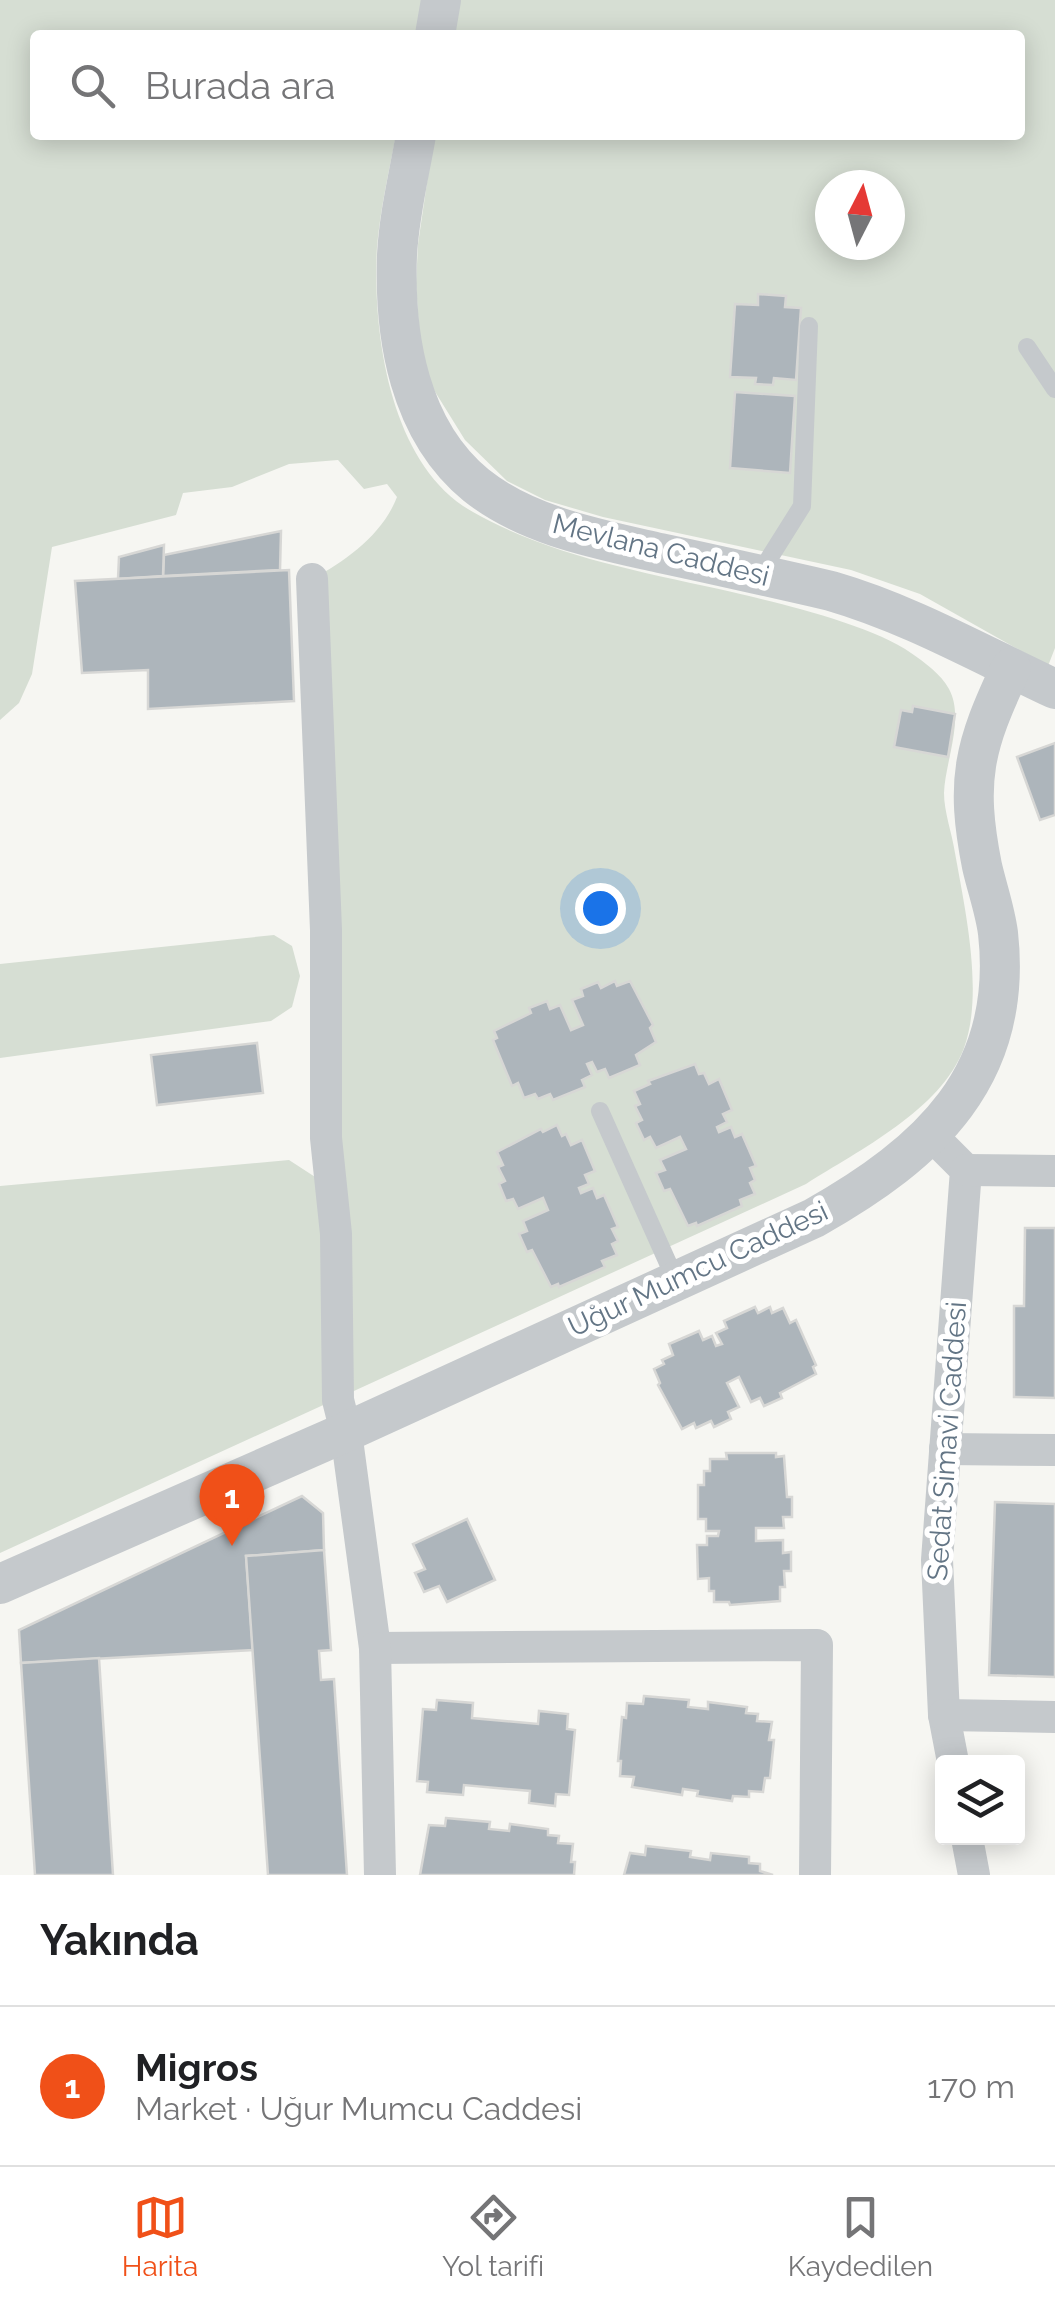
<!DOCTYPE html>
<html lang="tr">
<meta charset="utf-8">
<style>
body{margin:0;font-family:Raleway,sans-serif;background:#f2f2f2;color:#202124}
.controls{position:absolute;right:30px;bottom:30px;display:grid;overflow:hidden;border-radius:10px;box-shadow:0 5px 25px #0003}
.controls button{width:90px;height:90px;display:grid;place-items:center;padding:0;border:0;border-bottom:2px solid #e0e0e0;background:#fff;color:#202124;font:50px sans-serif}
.compass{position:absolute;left:815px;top:170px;width:90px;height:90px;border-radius:50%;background:#fff;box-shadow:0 5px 25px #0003;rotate:6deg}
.you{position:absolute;left:600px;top:908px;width:35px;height:35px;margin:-25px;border:8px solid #fff;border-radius:50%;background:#1a73e8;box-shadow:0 0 0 15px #1a73e833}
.badge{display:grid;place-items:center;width:65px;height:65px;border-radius:50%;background:#f05018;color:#fff;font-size:32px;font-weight:700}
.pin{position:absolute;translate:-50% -82px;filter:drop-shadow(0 2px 5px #0008)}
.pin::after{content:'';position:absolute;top:52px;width:35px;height:30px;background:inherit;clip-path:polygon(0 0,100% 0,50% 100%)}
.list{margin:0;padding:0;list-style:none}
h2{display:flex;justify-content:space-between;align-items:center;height:130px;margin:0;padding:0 40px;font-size:42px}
h2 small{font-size:32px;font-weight:400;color:#757577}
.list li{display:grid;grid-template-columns:65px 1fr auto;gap:30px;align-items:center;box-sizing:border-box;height:160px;padding:0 40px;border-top:2px solid #e0e0e0}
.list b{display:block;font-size:38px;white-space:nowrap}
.list p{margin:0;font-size:32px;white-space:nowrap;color:#757577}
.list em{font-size:32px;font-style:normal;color:#757577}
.icon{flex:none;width:55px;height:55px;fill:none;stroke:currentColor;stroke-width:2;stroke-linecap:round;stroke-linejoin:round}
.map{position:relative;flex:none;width:1055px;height:1875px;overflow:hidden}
.search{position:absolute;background:#fff;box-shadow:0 5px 25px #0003;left:30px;right:30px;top:30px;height:110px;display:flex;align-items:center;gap:25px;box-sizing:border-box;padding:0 35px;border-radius:10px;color:#757577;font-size:38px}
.sheet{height:290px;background:#fff}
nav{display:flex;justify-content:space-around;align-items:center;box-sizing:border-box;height:140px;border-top:2px solid #e0e0e0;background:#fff;font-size:28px;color:#757577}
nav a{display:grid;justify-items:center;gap:5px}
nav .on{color:#f05018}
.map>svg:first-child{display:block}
.green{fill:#d6ded3;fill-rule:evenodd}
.building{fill:#adb5bb;stroke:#d7d7d5;stroke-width:2.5}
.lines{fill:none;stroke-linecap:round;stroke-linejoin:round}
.service{stroke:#c5c9cc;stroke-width:18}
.minor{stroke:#c5c9cc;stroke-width:32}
.tertiary{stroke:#c5c9cc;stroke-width:40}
.labels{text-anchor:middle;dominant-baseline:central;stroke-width:10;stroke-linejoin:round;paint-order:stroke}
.street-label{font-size:28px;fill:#637585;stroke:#fff}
</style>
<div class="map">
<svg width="1055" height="1875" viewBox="0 0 1055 1875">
<rect width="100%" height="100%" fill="#f6f6f2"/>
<g class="green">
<path d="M0,0H424L415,35H35V135H396C389,171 380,210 377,247C372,333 390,466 473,512C552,557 644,572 732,592C779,603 873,625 911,653C924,662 941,674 949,689C965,718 945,762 944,793C944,812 952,833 955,853C965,909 984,993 964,1048C941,1110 859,1150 806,1184L0,1553V1186L289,1160L329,1186L312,579C346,561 383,534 397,497L387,484L364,489L338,460L289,464L232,487L183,493L176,515L52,547L32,674L19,703L0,720Z"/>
<path d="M458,0H1055V648L1048,666L920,594L851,570L603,517L545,500L507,481L465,440L429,382L420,344L416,284L418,244L434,135H1020V35H452ZM830,185H890V245H830Z"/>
<path d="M274,935L292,946L300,976L292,1007L271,1021L0,1058V964Z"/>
</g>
<g class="building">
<path d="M758,294L786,296L785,307L801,308L796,380L774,378L773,385L755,384L756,378L730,377L735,304L758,305Z"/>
<path d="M735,392L795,396L790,473L730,468Z"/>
<path d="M281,531L280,570L163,576L164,555Z"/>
<path d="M164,545L163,576L118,579L119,557Z"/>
<path d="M289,570L294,701L148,709V670L82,673L75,581Z"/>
<path d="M913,706L955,714L948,757L894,747L901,710L912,712Z"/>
<path d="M1055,743V815L1040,820L1017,757Z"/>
<path d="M615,981L617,986L630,981L653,1025L650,1028L656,1042L636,1055L640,1065L609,1078L605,1069L597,1072L592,1062L587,1064L592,1075L582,1080L585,1087L553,1100L550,1094L538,1099L535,1094L524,1098L518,1083L512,1086L493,1040L497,1038L494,1031L531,1013L529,1008L547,1001L550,1009L560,1005L571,1030L583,1025L572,1000L583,996L581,989L598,982L601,988Z"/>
<path d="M257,1043L263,1093L157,1105L151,1055Z"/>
<path d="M695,1064L699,1074L704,1073L709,1084L719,1079L732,1110L723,1114L727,1122L717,1127L719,1132L731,1127L735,1137L742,1134L756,1166L750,1168L755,1180L750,1183L755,1194L740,1200L742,1206L697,1226L696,1223L688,1226L670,1189L664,1191L656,1173L665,1170L660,1160L686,1149L680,1137L656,1148L650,1137L644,1140L636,1123L642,1120L635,1106L640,1104L634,1091L650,1084L648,1081Z"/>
<path d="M557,1125L562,1136L566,1134L571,1145L582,1140L595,1171L585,1175L589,1184L579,1188L581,1193L593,1188L597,1198L604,1195L618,1227L612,1229L618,1241L612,1244L617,1255L602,1261L605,1267L559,1287L558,1284L551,1287L532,1250L527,1252L519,1234L527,1231L523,1221L548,1210L543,1198L518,1209L513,1199L506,1201L499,1184L505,1181L498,1167L503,1165L497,1152L541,1129L543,1132Z"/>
<path d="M1025,1228H1055V1398L1014,1397V1306H1024Z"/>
<path d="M755,1307L758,1313L770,1307L772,1313L783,1308L790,1323L796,1320L816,1365L813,1367L816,1374L780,1393L782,1398L764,1406L760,1398L751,1402L739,1377L727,1383L739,1407L728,1412L731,1419L714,1427L711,1421L696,1428L694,1423L682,1429L658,1385L660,1383L654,1369L664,1364L662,1360L673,1355L669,1344L699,1331L703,1340L712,1336L716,1346L722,1344L716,1333L727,1328L724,1321Z"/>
<path d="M726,1453H776V1457L784,1456L787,1497H792V1517H783L784,1528H756V1541L783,1540V1553L791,1552V1571H784L785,1587H780V1601L730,1605L729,1602H714V1591H709V1578L698,1579L697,1545H707V1536H718L719,1531H706V1519H698V1485H704V1471H710V1459H727Z"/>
<path d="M302,1496L323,1513L324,1550L246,1556L253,1650L21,1663L19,1630Z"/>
<path d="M995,1502L1055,1504V1677L989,1675Z"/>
<path d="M467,1519L495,1580L447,1602L439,1586L424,1592L415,1573L425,1569L413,1544Z"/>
<path d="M324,1550L331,1650L319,1651L321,1680L334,1679L347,1875H268L246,1556Z"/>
<path d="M99,1658L113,1875H35L21,1663Z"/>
<path d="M644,1696L689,1700L688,1707L708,1709V1702L747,1707L746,1713L758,1714L757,1721L772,1722L769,1740H774L770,1778H765L763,1792L749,1791V1797L733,1796L732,1801L697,1796L698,1791L683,1789L682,1795L632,1787L634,1777L620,1776L621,1761H618L622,1717L626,1718L627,1703L643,1704Z"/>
<path d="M437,1700L473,1703L472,1718L538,1724L539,1711L568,1714L567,1729L575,1730L569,1795L556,1794L555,1806L529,1803L530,1791L464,1785L463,1795L427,1792L428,1782L417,1781L423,1709L436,1710Z"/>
<path d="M446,1818L490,1822L489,1829L509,1831L510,1824L548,1829V1835L559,1836L558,1843L573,1844L571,1862H575L574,1875H420L429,1825L445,1826Z"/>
<path d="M646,1846L691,1851L690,1857L710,1860L711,1853L749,1857V1863L760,1864V1871L773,1875H624L630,1853L645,1855Z"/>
</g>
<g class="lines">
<g class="service">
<path d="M1027,347L1055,389"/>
<path d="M760,573L802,506L809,326"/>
<path d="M600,1111L676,1281"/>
</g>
<g class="minor">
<path d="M312,579L326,930V1138L336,1234L338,1400L346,1432L375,1648L817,1645L815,1875"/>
<path d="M930,1134L966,1170L937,1560L944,1715L953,1762"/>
<path d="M966,1170L1055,1171"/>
<path d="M945,1449L1055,1450"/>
<path d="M375,1648L380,1875"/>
<path d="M944,1715L1055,1717"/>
<path d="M967,1838L974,1875"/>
</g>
<g class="tertiary">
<path d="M435,35L441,0"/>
<path d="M416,135C409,175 399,215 397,255C394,337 409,430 476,485C527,526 598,539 660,553C717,565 774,578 831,591C910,614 980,654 1055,689"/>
<path d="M0,1584L346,1432L814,1218C929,1153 1014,1076 998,933C995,910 987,888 982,866C965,780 974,746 1011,668"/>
</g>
</g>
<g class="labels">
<g class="street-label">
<text transform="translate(661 550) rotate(14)">Mevlana Caddesi</text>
<text transform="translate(698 1269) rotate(-25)">Uğur Mumcu Caddesi</text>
<text transform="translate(947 1441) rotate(-86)">Sedat Simavi Caddesi</text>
</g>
</g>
</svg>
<div class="controls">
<button><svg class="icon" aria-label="layers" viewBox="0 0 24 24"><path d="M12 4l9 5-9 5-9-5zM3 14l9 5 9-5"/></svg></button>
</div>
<svg class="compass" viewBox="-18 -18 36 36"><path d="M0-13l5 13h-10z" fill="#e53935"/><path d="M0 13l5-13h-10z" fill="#757577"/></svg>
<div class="you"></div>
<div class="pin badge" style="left:232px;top:1546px">1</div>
<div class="search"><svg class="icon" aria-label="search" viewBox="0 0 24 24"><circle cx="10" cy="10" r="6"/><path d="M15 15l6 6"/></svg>Burada ara</div>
</div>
<section class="sheet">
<h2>Yakında<small></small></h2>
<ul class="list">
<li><span class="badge">1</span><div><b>Migros</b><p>Market · Uğur Mumcu Caddesi</p></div><em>170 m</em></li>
</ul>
</section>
<nav>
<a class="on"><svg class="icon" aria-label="map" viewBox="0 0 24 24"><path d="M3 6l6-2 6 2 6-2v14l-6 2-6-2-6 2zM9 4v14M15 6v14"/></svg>Harita</a>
<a><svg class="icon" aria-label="directions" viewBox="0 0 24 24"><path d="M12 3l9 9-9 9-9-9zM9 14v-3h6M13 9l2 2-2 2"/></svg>Yol tarifi</a>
<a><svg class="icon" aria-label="saved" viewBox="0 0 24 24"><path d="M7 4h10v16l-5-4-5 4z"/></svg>Kaydedilen</a>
</nav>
